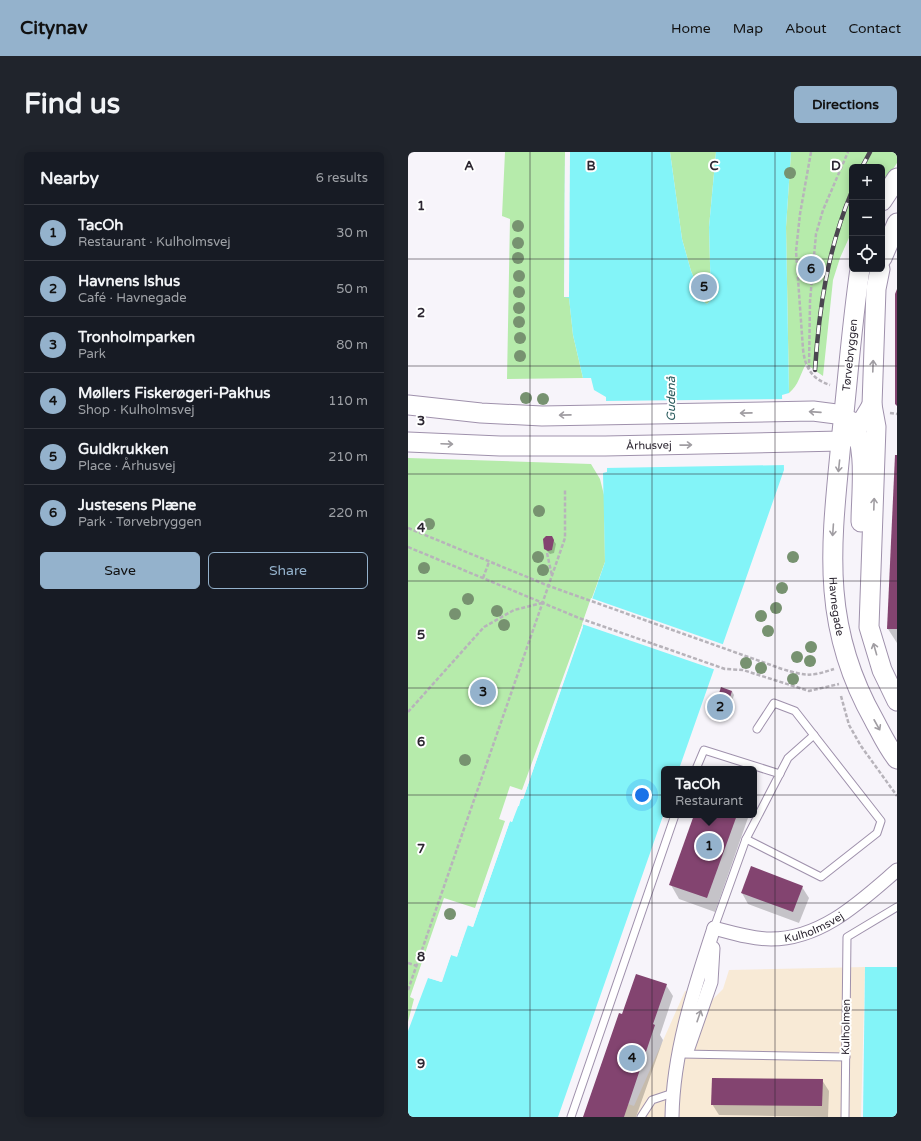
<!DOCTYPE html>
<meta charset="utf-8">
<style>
body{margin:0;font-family:"Varela Round",sans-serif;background:#20242c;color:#f1f3f6}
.controls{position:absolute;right:12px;top:12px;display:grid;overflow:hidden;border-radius:6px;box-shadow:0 2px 10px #0003}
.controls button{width:36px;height:36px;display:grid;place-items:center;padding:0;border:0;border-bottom:1px solid #363941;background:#171b24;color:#f1f3f6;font:20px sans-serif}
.you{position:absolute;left:234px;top:643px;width:14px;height:14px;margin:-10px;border:3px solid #fff;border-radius:50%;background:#1a73e8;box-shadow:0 0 0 6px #1a73e833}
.badge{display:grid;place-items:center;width:26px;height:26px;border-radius:50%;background:#94b2cc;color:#111;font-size:13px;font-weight:700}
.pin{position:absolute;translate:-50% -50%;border:2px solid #fff;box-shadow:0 1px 4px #0006}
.popup{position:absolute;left:253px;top:614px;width:96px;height:52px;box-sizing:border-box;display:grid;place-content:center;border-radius:6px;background:#171b24;filter:drop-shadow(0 1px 3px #0005);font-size:13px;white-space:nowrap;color:#9ea1a6}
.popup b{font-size:15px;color:#f1f3f6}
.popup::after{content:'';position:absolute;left:50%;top:100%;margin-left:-8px;border:8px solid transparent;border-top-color:#171b24}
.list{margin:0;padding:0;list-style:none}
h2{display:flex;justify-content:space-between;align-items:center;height:52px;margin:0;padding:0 16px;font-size:17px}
h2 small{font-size:13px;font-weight:400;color:#9ea1a6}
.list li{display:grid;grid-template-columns:26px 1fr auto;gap:12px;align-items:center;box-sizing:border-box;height:56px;padding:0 16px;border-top:1px solid #363941}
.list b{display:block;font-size:15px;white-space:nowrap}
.list p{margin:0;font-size:13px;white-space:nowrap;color:#9ea1a6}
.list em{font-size:13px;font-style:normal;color:#9ea1a6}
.actions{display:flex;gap:8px;padding:12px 16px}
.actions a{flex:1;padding:9px 0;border:1px solid #94b2cc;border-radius:6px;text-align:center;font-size:14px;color:#94b2cc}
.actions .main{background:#94b2cc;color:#111}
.icon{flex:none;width:22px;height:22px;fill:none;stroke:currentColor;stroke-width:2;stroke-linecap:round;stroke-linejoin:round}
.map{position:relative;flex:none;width:489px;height:965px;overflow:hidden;border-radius:6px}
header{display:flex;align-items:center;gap:24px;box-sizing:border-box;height:56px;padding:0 20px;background:#94b2cc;color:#111}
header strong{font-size:19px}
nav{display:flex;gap:22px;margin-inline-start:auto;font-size:14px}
.intro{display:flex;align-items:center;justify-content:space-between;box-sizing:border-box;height:96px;padding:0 24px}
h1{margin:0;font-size:28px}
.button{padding:10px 18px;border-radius:6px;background:#94b2cc;color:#111;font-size:14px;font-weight:700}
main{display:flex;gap:24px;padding:0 24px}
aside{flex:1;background:#171b24;border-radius:6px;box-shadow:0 2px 10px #0003}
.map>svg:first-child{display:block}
.industrial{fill:#f8ead6}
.green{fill:#b6ebab}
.water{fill:#83f4f8}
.pier{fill:#f7f4fa}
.shadow{fill:#0003}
.building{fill:#834470}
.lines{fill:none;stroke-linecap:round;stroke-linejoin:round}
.lane-casing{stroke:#9f91ac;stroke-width:9}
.street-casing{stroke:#9f91ac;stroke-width:15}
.secondary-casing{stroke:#9f91ac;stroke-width:21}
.path{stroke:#b7b3ba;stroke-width:2.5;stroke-dasharray:4 2;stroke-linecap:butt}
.lane{stroke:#fff;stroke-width:7}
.street{stroke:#fff;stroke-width:13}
.secondary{stroke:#fff;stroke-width:19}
.rail-casing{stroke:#4b4650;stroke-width:4.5}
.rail{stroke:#fff;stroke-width:3;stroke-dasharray:9;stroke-linecap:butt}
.tree{fill:#779270}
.oneway{stroke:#a09da2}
.grid{fill:none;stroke:#2c2631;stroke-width:1;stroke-opacity:0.55}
.labels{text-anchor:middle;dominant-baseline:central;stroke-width:4;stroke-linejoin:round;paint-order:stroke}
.street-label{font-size:11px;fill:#2c2631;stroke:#fff}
.water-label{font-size:12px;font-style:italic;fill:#295a5c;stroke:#fff}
.grid-label{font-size:13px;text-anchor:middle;font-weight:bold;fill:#2c2631;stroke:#fff;stroke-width:4;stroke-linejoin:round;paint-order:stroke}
</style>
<header>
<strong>Citynav</strong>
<nav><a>Home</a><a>Map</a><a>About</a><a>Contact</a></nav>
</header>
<div class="intro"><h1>Find us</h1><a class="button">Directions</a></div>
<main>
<aside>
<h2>Nearby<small>6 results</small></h2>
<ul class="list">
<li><span class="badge">1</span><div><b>TacOh</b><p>Restaurant · Kulholmsvej</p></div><em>30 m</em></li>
<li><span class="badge">2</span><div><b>Havnens Ishus</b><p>Café · Havnegade</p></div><em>50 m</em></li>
<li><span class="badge">3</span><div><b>Tronholmparken</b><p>Park</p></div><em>80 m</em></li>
<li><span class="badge">4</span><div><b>Møllers Fiskerøgeri-Pakhus</b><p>Shop · Kulholmsvej</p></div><em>110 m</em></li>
<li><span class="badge">5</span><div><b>Guldkrukken</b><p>Place · Århusvej</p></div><em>210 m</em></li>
<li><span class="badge">6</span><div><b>Justesens Plæne</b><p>Park · Tørvebryggen</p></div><em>220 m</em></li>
</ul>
<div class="actions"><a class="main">Save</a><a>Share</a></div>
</aside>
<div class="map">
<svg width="489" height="965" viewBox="0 0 489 965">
<rect width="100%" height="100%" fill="#f7f4fa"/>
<path class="industrial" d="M457,815L453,965H216L220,952L226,954L277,839L304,848L315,837L321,818Z"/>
<g class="green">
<path d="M97,0H157L156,145H161L165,183L175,226L99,227L102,67L94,64Z"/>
<path d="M262,0H308L301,75L303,148L299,152L296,150L283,119L274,87Z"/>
<path d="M383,0H489V11L474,34V15H444V79L432,106L425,128L415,224L398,212C392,222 391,233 381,241L378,75Z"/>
<path d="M0,306L183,312L192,327L196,343L197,410L114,638L102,634L91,667L97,669L67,756L36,746L2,845L6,847L0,870Z"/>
</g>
<g class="water">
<path d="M157,0H262L274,87L283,119L296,150L299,152L303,148L301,75L308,0H383L378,75L381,241L374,243L376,318L271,617H256V661L150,965H0V879L20,826L34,830L43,803L49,804L60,773L65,775L102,669L104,670L109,654H111L113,646L115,647L197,410L195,321L199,320V316L198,245L186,238L183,226H175L165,183L161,146L156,145Z"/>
<path d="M457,815H489V965H455Z"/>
</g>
<g class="pier">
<path d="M157,0H162L161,145H156Z"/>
<path d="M376,247L377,313L197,316L196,249Z"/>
<path d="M183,446L317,493L308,518L174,472Z"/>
<path d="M174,474L175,475L115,647H113L104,670L102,669L65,775L59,773L49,805L43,803L33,830L18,825L20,824L32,828L41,802H48L58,772L64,773L100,669L102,667L112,645L114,644Z"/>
</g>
<g class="shadow">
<path d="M489,304V491L480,477Z"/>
<path d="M143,385L148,392L146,401L142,402L137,397Z"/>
<path d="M324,539L326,543L318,567L308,564L306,561Z"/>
<path d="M288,663H341L307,760L271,747L263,733Z"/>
<path d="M394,735L401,746L391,771L340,752L334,741Z"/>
<path d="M258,833L265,844L252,883L255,888L228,965H176L216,864Z"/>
<path d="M414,928L421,939L420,965L311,963L304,952Z"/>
</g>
<g class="building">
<path d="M489,137V254L487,252V142Z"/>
<path d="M487,303H489V477H479Z"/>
<path d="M138,384H144L146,388L144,398L140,399L136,397L135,387Z"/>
<path d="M313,535L324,539L316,565L305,561Z"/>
<path d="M286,663H329L299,746L261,733Z"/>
<path d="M343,714L395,734L385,760L333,741Z"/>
<path d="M228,822L259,832L245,872L247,873L216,965H175L211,861L214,862Z"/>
<path d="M304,926L415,927L414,954L303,953Z"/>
</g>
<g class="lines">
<defs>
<g id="lane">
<path d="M288,617L296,598L372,622"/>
<path d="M338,687L413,725L469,681L473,669L387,559L366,551L349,577"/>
<path d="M306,776L338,687L380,606L406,583"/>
<path d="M274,902L438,905"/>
<path d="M163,965L267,663"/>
<path d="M233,965L244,948L265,941"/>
<path d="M437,965L439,785L489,755"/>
</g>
<g id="street">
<path id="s1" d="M306,776C325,781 344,787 363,787C414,787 453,749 489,718"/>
<path d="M280,896L303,830L305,796"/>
<path d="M264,965C265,900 286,837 306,776"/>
</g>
<g id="secondary">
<path d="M474,49L489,26"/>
<path d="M474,106L489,71"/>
<path id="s2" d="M452,117C444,171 440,225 434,280C424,387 410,469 466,568C473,581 480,596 489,607"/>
<path d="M472,117L468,137L464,253L468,275L461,475L474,518L489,549"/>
<path d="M0,253L73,261L134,264L405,259L436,263"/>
<path d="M443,269C460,293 453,341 453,370"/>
<path id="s3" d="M0,290L92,294H197L433,289C448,281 456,267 464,253"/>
</g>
</defs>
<use href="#lane" class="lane-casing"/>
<use href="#street" class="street-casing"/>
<use href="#secondary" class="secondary-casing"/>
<g class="path">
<path d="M403,0L392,62L388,99L395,197C397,216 404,227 422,233"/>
<path d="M401,217L402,149L408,82L415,58L440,0"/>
<path d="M482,261L489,262"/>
<path d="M0,376L141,434L374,517C398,524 402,525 426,517"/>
<path d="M0,395L171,466L317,517L335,518L401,539L431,532"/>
<path d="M139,401L144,424"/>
<path d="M75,426L81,410"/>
<path d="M433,544L441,573L453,594L489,644"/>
<path d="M0,560L76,475L106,458L134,451"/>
<path d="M0,811L9,814"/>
<path d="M0,838L157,386V337"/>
</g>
<use href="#lane" class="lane"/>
<use href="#street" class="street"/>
<use href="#secondary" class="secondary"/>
<defs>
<g id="rail">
<path d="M454,15L462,0"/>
<path d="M407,218C411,156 420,96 444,39"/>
</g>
</defs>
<use href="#rail" class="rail-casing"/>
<use href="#rail" class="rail"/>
</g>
<g class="tree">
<circle cx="382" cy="21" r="6"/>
<circle cx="110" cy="74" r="6"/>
<circle cx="110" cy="91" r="6"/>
<circle cx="110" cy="106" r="6"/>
<circle cx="111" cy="124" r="6"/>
<circle cx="111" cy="140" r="6"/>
<circle cx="111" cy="156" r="6"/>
<circle cx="111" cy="170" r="6"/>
<circle cx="112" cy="186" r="6"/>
<circle cx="112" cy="204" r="6"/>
<circle cx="118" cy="246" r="6"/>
<circle cx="135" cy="247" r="6"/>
<circle cx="131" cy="359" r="6"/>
<circle cx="21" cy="372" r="6"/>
<circle cx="130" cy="405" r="6"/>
<circle cx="385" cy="405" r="6"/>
<circle cx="16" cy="416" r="6"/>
<circle cx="135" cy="418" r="6"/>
<circle cx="374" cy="436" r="6"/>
<circle cx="60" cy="447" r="6"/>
<circle cx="368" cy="456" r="6"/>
<circle cx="89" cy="459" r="6"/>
<circle cx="47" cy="462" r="6"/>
<circle cx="353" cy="464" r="6"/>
<circle cx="96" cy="473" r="6"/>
<circle cx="360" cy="479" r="6"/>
<circle cx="403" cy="495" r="6"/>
<circle cx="389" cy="505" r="6"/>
<circle cx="402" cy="509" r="6"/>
<circle cx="338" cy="511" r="6"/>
<circle cx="353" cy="516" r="6"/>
<circle cx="385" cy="527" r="6"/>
<circle cx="57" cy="608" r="6"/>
<circle cx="42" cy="762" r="6"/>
</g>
<defs><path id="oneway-shaft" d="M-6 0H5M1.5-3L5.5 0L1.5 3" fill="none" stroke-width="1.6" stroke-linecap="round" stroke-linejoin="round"/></defs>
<g class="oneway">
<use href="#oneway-shaft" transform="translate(465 214) rotate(-88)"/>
<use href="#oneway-shaft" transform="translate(407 260) rotate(-176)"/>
<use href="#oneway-shaft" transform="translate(338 261) rotate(179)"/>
<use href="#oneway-shaft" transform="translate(157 263) rotate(179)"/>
<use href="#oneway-shaft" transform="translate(39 292) rotate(2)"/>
<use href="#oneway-shaft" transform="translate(278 293) rotate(-1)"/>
<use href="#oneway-shaft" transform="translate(431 314) rotate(96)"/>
<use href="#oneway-shaft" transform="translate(466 352) rotate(-88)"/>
<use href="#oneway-shaft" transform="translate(425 378) rotate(94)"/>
<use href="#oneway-shaft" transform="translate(467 497) rotate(-106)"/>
<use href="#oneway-shaft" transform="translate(469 573) rotate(61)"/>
<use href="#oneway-shaft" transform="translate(291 864) rotate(-71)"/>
</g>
<path class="grid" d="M122,0V965M244,0V965M367,0V965M0,107H444M474,107H489M0,214H489M0,322H489M0,429H489M0,536H489M0,643H489M0,751H489M0,858H489"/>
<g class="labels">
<g class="street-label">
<text transform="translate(442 203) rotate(-84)">Tørvebryggen</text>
<text stroke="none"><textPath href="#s3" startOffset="241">Århusvej</textPath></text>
<text stroke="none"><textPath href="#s2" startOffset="339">Havnegade</textPath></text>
<text stroke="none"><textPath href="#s1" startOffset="103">Kulholmsvej</textPath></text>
<text transform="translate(438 875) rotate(-89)">Kulholmen</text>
</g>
<g class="water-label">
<text transform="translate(263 247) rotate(-90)">Gudenå</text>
</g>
</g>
<g class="grid-label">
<text x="61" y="18">A</text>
<text x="183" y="18">B</text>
<text x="306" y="18">C</text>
<text x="428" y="18">D</text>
<text x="13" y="58">1</text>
<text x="13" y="165">2</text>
<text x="13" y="273">3</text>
<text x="13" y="380">4</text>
<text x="13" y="487">5</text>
<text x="13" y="594">6</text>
<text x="13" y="701">7</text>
<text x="13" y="809">8</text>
<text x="13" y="916">9</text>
</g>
</svg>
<div class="controls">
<button>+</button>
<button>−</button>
<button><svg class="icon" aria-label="locate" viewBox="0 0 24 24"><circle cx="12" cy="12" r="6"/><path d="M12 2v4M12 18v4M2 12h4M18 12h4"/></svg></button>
</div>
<div class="you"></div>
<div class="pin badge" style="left:301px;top:694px">1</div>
<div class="popup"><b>TacOh</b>Restaurant</div>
<div class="pin badge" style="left:312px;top:555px">2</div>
<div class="pin badge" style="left:75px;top:540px">3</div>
<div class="pin badge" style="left:224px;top:906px">4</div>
<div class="pin badge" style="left:296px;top:135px">5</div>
<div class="pin badge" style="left:403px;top:117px">6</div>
</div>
</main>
